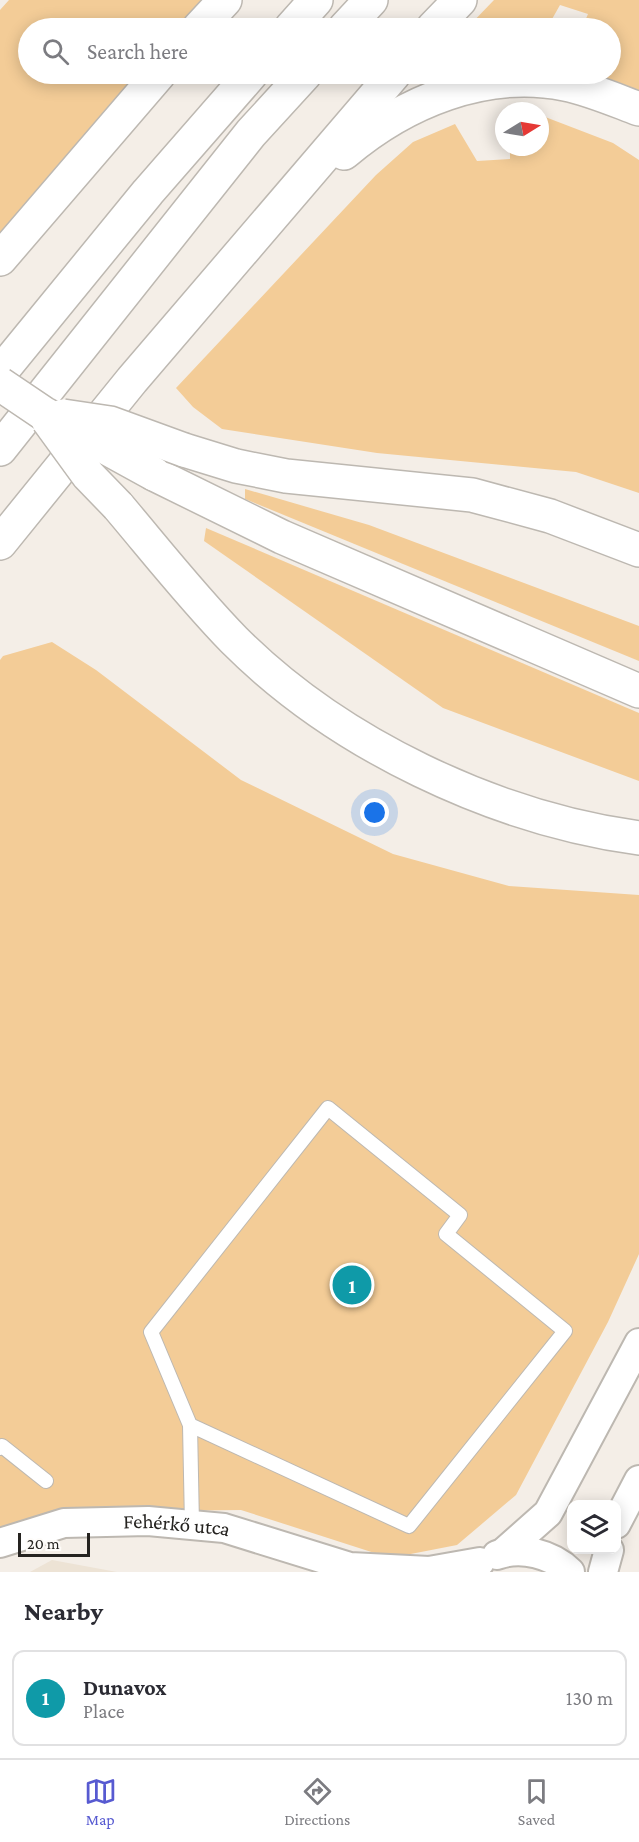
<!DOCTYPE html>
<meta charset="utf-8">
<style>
body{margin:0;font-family:"Crimson Pro",serif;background:#f7f7f7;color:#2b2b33}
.controls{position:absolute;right:18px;bottom:18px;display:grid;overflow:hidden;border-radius:12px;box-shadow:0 3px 15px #0003}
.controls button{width:54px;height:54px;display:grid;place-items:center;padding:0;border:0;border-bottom:2px solid #e1e1e2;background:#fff;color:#2b2b33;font:30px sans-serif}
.compass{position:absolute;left:495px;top:102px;width:54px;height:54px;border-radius:50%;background:#fff;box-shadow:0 3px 15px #0003;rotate:79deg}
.scale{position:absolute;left:18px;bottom:15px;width:72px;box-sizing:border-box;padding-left:6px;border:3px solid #252320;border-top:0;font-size:16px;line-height:21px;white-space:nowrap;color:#252320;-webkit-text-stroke:4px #fefcf9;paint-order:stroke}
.you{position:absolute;left:375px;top:813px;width:21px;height:21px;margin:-15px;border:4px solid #fff;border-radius:50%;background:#1a73e8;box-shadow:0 0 0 9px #1a73e833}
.badge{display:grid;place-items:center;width:39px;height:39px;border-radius:50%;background:#575ad1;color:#fff;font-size:20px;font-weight:700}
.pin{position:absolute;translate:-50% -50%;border:3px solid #fff;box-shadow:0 2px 6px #0006}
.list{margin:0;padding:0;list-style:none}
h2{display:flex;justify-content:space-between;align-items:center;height:78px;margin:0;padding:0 24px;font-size:26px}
h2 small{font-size:20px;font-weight:400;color:#7c7c81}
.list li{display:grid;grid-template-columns:39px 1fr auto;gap:18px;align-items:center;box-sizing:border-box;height:96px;margin:0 12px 12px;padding:0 12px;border:2px solid #e1e1e2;border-radius:12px}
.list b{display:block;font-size:22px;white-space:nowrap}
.list p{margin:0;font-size:20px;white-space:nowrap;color:#7c7c81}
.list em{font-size:20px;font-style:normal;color:#7c7c81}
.icon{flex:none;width:33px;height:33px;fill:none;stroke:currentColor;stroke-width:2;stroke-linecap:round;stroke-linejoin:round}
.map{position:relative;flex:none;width:639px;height:1572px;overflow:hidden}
.search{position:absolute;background:#fff;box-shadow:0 3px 15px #0003;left:18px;right:18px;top:18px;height:66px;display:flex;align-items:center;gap:15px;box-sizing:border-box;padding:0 21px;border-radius:33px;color:#7c7c81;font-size:22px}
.sheet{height:186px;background:#fff}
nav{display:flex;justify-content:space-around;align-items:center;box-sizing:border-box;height:84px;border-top:2px solid #e1e1e2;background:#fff;font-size:16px;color:#7c7c81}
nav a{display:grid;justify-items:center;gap:3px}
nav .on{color:#575ad1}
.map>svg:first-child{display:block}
.built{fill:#ede3d5}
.green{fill:#f3cc97}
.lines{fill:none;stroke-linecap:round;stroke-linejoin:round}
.service-casing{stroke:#bdb8b1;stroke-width:16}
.minor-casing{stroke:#bdb8b1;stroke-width:32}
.secondary-casing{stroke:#bdb8b1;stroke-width:36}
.trunk-casing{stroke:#bdb8b1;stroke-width:36}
.service{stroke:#fff;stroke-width:14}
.minor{stroke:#fff;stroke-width:28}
.secondary{stroke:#fff;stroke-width:33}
.trunk{stroke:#fff;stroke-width:33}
.secondary-bridge-casing{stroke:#bdb8b1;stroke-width:36;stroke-linecap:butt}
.secondary-bridge{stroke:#fff;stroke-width:33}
.labels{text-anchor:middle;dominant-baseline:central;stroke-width:4.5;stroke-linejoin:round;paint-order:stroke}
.street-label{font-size:21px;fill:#252320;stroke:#fefcf9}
</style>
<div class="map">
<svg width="639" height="1572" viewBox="0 0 639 1572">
<rect width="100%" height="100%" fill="#f4eee7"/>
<path class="built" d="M52,1560L117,1572H30Z"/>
<g class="green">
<path d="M9,0H207L181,28H28V74H141L0,233V10Z"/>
<path d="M494,0H639V94L574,74H610V28H582L588,14L560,5L547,28H467Z"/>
<path d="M424,74H461L414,84Z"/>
<path d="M540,115L613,143L639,160V493L576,472L377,453L222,429L193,407L176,388L376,175L413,142L455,124L477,161L510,159V147H540Z"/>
<path d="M245,489L369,525L639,626V661L245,499Z"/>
<path d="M206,528L639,713V781L443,708L204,541Z"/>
<path d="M52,642L96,670L241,780L393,854L509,886L639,895V1254L608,1322L516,1495L457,1545L390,1558L241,1510L70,1512L0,1538V660L3,656Z"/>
</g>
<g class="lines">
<defs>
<g id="service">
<path d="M190,1425L151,1332L328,1108L460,1215L446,1234L565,1331L409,1526L190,1425L192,1525"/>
<path d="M0,1448L2,1446L46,1481"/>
</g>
<g id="minor">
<path d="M616,1524L639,1480"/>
<path id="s1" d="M0,1543L64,1523L148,1521L224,1528L350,1567L429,1571L480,1562"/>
<path d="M504,1552L548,1513L639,1343"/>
<path d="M497,1555C521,1546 552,1554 570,1572"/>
<path d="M603,1572L609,1550"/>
</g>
<g id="secondary">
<path d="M184,450L236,466L286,476L472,495L550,516L639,550"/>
<path d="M154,474L282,537L639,691"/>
<path d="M118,506C156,551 193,598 234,640C338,744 494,818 639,838"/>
</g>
<g id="trunk">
<path d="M199,28L225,0"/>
<path d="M291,28L316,0"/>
<path d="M345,28L371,0"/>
<path d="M433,28L460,0"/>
<path d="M344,153C404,102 485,68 565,84C590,89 615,100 639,109"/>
<path d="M0,259L159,74"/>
<path d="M0,373L148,192L251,74"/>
<path d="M0,449L251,133L305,74"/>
<path d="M0,543L132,380L394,74"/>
</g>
</defs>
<use href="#service" class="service-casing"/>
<use href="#minor" class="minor-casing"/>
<use href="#secondary" class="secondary-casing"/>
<use href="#trunk" class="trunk-casing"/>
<use href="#service" class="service"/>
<use href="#minor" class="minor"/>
<use href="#secondary" class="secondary"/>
<use href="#trunk" class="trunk"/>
<defs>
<g id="secondary-bridge">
<path d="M0,384L43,413L154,474"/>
<path d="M63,416L110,423L184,450"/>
<path d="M48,420L88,475L118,506"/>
</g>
</defs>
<use href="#secondary-bridge" class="secondary-bridge-casing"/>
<use href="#secondary-bridge" class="secondary-bridge"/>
</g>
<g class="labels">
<g class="street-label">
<text stroke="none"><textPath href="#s1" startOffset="180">Fehérkő utca</textPath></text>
</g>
</g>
</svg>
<div class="controls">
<button><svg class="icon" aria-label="layers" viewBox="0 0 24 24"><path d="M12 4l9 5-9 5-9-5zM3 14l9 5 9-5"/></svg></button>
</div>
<svg class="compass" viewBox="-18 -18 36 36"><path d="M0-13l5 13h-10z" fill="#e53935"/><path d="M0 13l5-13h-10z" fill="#7c7c81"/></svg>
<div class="scale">20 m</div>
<div class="you"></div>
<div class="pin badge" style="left:352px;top:1285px;background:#0f9aa8">1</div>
<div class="search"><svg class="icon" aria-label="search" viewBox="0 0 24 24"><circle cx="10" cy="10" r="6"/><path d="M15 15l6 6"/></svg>Search here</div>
</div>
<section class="sheet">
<h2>Nearby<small></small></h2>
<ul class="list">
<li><span class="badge" style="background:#0f9aa8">1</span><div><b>Dunavox</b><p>Place</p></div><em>130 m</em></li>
</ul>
</section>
<nav>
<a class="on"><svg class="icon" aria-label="map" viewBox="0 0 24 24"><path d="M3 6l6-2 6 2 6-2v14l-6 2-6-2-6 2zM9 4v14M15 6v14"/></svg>Map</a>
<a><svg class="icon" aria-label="directions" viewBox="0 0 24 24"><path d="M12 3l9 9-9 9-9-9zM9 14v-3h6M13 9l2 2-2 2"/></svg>Directions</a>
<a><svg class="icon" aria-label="saved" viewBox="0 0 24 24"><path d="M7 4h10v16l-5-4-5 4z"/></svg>Saved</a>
</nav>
